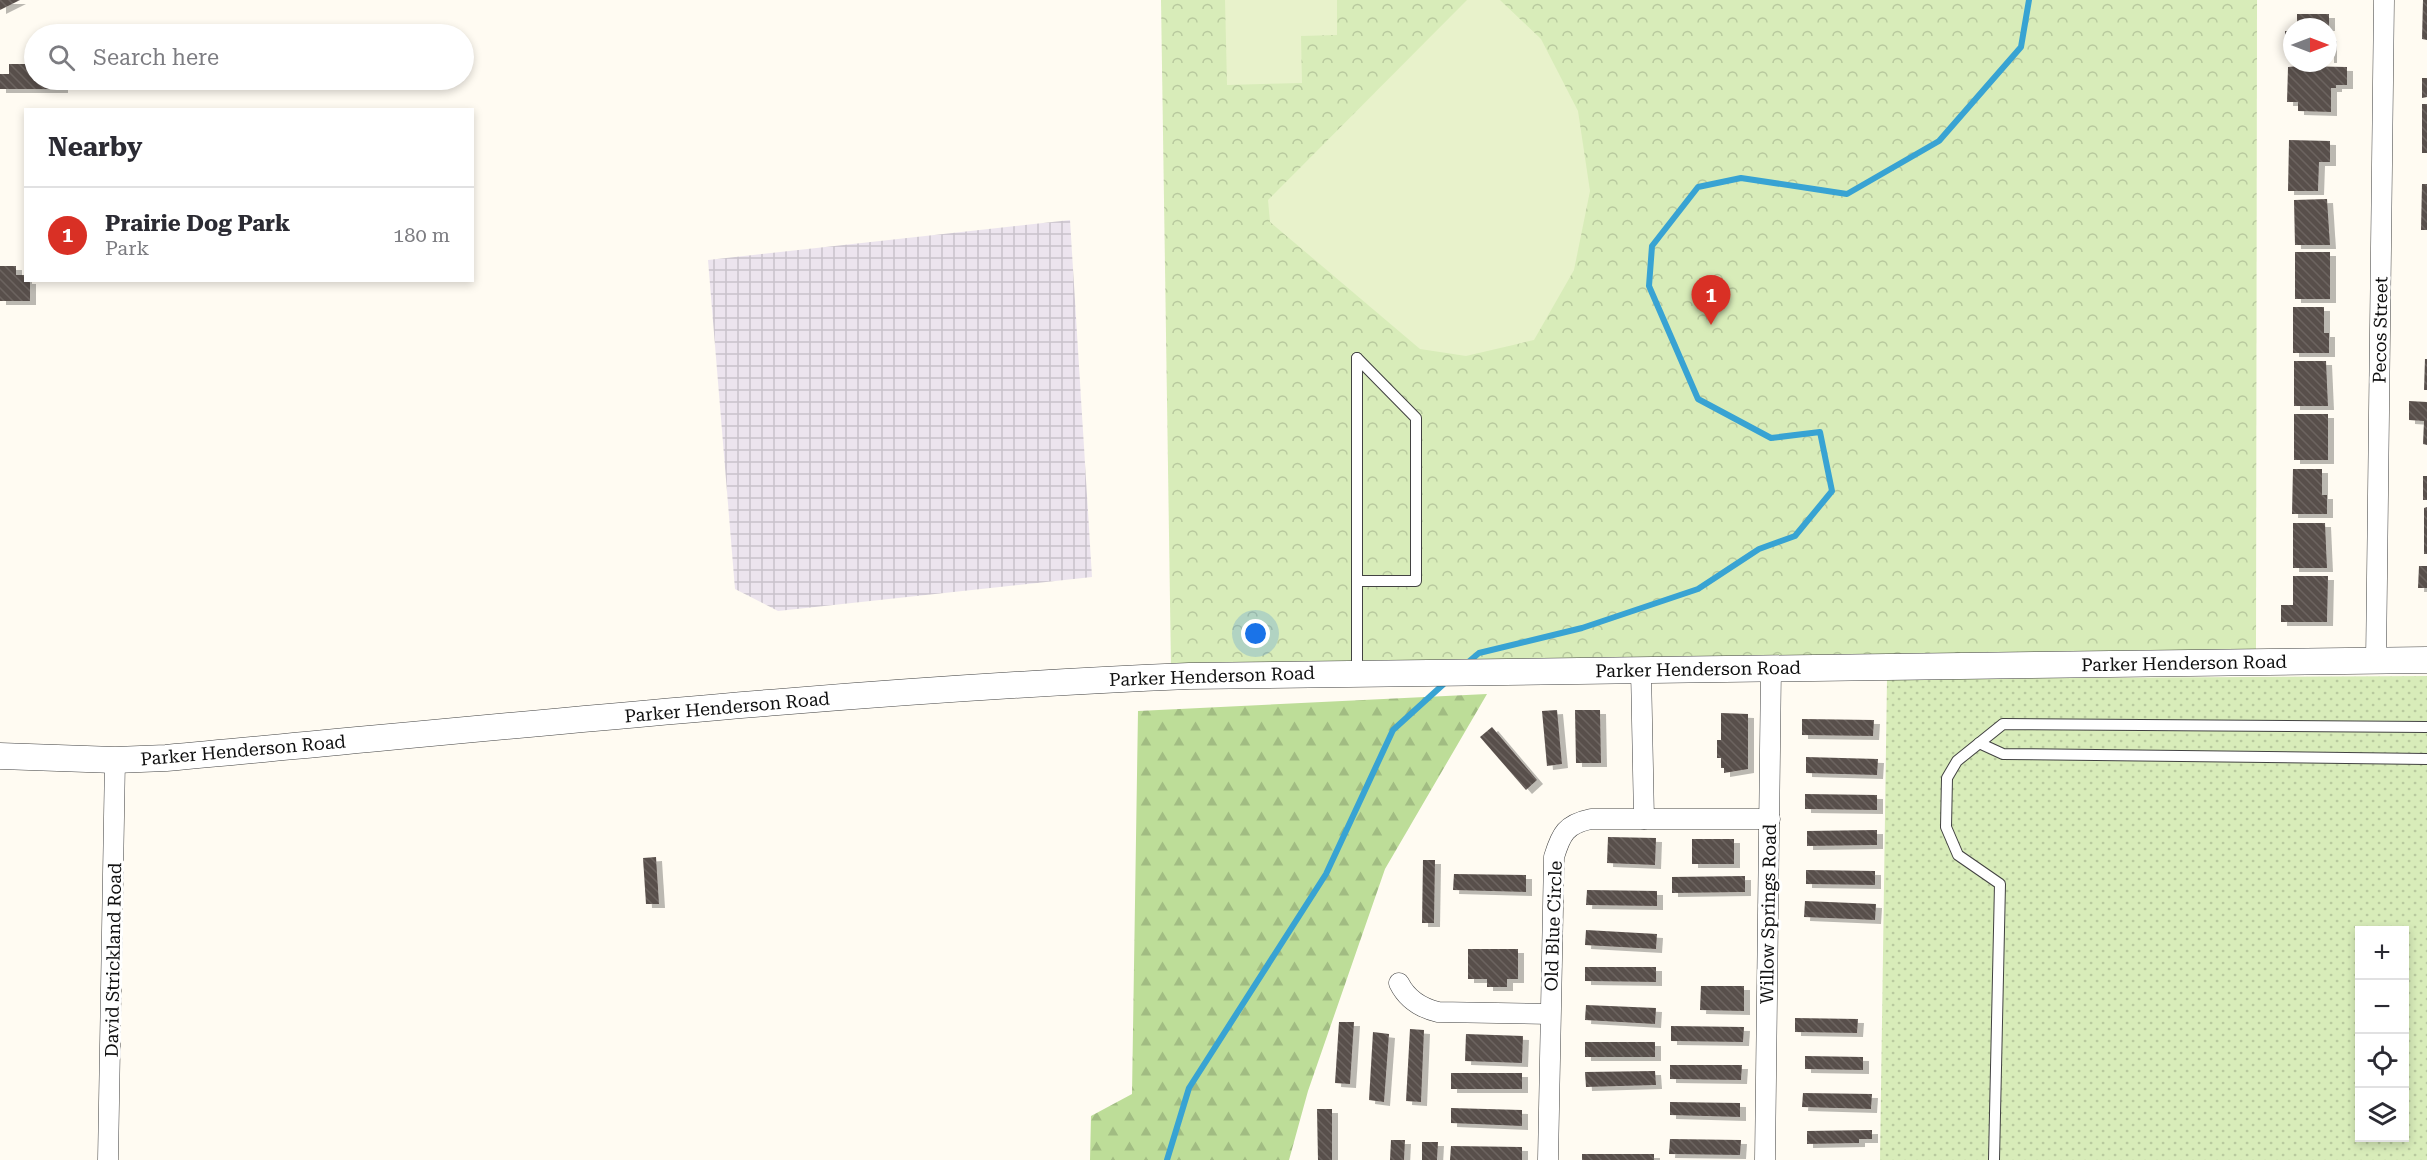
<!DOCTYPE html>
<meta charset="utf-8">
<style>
body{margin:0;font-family:"Roboto Serif",serif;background:#f7f7f7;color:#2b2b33}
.controls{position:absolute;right:18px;bottom:18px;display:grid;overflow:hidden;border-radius:0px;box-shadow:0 3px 9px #0003}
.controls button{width:54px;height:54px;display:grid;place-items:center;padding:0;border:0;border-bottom:2px solid #e1e1e2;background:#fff;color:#2b2b33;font:30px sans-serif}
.compass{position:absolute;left:2283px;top:18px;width:54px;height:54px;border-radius:50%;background:#fff;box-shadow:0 3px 9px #0003;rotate:90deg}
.you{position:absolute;left:1256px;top:634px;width:21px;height:21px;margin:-15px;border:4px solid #fff;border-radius:50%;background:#1a73e8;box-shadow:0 0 0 9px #1a73e833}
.badge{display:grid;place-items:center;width:39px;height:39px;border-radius:50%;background:#d93025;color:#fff;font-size:20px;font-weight:700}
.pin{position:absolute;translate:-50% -50px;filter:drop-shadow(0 2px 3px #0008)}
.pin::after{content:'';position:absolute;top:32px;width:21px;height:18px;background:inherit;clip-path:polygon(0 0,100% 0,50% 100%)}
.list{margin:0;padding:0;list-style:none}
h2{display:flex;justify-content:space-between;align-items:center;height:78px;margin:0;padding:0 24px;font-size:26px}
h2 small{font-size:20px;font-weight:400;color:#7c7c81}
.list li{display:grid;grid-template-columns:39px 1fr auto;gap:18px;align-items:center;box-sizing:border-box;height:96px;padding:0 24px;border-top:2px solid #e1e1e2}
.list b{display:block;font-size:22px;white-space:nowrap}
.list p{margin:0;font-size:20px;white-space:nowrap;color:#7c7c81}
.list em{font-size:20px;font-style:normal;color:#7c7c81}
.icon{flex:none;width:33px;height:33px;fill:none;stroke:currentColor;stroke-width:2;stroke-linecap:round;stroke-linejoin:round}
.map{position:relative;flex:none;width:2427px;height:1160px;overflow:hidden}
.search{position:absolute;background:#fff;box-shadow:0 3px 9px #0003;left:24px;top:24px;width:450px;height:66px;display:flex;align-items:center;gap:15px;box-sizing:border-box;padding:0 21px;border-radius:33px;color:#7c7c81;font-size:22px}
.panel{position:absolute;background:#fff;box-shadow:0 3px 9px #0003;left:24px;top:108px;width:450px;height:174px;border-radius:0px}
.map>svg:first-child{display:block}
.industrial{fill:url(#industrial-grid)}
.grass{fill:url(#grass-dots);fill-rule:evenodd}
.forest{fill:url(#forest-firs)}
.park{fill:url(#park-crowns)}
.pitch{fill:#e8f2cb}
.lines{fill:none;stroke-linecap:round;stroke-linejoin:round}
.stream{stroke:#38a3d3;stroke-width:6}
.building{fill:url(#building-back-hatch);filter:url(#shadow)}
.service-casing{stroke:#424242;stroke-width:12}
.minor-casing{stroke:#424242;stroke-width:21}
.tertiary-casing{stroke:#424242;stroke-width:27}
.service{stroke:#fff;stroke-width:10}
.minor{stroke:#fff;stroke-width:20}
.tertiary{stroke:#fff;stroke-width:26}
.labels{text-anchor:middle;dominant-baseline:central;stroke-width:6;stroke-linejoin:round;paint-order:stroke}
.street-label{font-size:18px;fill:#0f0f0f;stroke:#fff}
</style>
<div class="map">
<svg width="2427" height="1160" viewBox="0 0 2427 1160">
<defs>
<pattern id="industrial-grid" width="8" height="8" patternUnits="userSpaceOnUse" patternTransform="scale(1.5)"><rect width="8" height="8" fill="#ece4ee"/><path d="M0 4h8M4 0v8" fill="none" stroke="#c9c2cb"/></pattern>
<pattern id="grass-dots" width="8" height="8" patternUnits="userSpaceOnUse" patternTransform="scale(1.5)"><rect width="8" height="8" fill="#d8ecb9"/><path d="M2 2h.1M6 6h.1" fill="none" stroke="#b8c99e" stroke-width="1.8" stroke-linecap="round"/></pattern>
<pattern id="forest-firs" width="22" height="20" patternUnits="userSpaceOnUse" patternTransform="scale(1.5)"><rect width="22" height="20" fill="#bddd98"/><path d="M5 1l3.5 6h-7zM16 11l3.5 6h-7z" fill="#a1bc82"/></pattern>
<pattern id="park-crowns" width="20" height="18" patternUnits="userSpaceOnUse" patternTransform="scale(1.5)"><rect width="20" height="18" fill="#d8ecb9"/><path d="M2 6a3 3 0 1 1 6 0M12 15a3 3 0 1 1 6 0" fill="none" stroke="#b8c99e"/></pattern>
<pattern id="building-back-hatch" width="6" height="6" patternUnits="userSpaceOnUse" patternTransform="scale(1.5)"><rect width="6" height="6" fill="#594f4b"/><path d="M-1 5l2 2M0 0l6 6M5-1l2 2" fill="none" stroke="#6c6461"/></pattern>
<filter id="shadow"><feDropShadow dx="6" dy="4" stdDeviation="0" flood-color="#0004"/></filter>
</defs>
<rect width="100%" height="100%" fill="#fffbf2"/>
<path class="industrial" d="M1070,220L1092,577L778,611L735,589L708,260Z"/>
<path class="grass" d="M2427,676V1160H1880L1887,679ZM2360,930H2404V1138H2360Z"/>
<path class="forest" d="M1487,694L1385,869L1308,1091L1289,1160H1090L1091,1116L1132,1094L1138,711Z"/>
<path class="park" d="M1161,0H2257L2256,650L1171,668Z"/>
<g class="pitch">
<path d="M1225,0H1337V35L1301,36L1302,83L1227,85Z"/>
<path d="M1467,0H1500L1541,39L1578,111L1590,191L1574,270L1534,340L1466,356L1420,349L1270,222L1268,200Z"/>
</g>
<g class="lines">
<g class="stream">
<path d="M1466,664L1479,653L1582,628L1698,589L1759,549L1795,536L1832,491L1820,432L1771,438L1698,399L1649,286L1652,246L1698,187L1741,178L1847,194L1939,141L2021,47L2029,0"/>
<path d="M1167,1160L1189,1088L1326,874L1393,730L1447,681"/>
</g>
</g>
<g class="building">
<path d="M0,0H20L0,10Z"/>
<path d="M2423,0H2427V40L2422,39Z"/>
<rect x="2297" y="14" width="32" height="13"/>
<rect x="2285" y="31" width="7" height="15"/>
<rect x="2328" y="37" width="3" height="22"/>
<path d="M9,64H28V73H34V80H62V89H0V74H9Z"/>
<path d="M2299,66L2347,67V85H2336V88H2331V112L2298,111V102H2287L2288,67Z"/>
<path d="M2422,78H2427V97L2422,98Z"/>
<rect x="2422" y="104" width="5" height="49"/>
<path d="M2289,140L2330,141V162H2319L2318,191H2288Z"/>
<path d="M2422,184H2427V230H2421Z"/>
<path d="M2327,199L2330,245H2295L2294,200Z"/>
<rect x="2295" y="252" width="35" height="47"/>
<path d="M0,266H16V275H26V280H30V301H0Z"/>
<path d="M2293,307H2324V333H2329V353H2293Z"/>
<path d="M2425,359H2427V390H2424Z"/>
<path d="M2294,361H2326L2328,406H2294Z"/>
<path d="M2409,401L2427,402V445L2423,444L2424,421L2409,420Z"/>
<rect x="2294" y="414" width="34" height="46"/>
<path d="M2293,469H2322V495H2327V514H2292Z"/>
<rect x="2423" y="476" width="4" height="24"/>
<path d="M2427,507V554H2424V508Z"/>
<path d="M2293,523H2325L2327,568H2293Z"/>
<path d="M2419,566H2427V588H2418Z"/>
<path d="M2293,576H2328L2327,622H2281V605H2293Z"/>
<path d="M1557,710L1562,764L1547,766L1542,711Z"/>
<path d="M1575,710H1600L1601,763H1576Z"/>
<path d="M1721,713L1748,714V769L1724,773V768H1721V758H1717V740H1721Z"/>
<path d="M1802,719L1874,720L1873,736L1802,735Z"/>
<path d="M1492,727L1537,780L1526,790L1480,737Z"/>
<path d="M1806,757L1878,759L1877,775L1806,773Z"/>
<path d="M1805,794L1877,795V810L1805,809Z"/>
<path d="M1877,830V845L1807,846V831Z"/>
<path d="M1608,837L1656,838L1655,865L1607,863Z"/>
<rect x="1692" y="839" width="42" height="25"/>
<path d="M656,857L659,904H646L643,858Z"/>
<path d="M1423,860H1435L1434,923H1422Z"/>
<path d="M1806,870L1875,871V885L1806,884Z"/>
<path d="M1454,874L1526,875V892L1453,890Z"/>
<path d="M1745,876V892L1672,893V877Z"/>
<path d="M1587,890L1657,891V906L1586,905Z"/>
<path d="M1805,901L1876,904L1875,920L1804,917Z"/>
<path d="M1586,930L1657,934L1656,949L1585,945Z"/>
<path d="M1468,949H1518V979H1507V987H1487V979H1468Z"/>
<path d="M1585,967H1656V982L1585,981Z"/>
<path d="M1701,986H1744V1011L1700,1010Z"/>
<path d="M1586,1005L1656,1008L1655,1024L1585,1020Z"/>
<path d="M1795,1018L1858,1019L1857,1033L1795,1032Z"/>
<path d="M1339,1022H1354L1350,1084L1335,1083Z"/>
<path d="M1671,1026L1744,1027L1743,1042L1671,1041Z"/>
<path d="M1410,1029L1424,1030L1421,1102L1406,1101Z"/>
<path d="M1373,1032L1389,1034L1384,1102L1369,1100Z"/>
<path d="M1466,1034L1523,1036L1522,1063L1465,1061Z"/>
<rect x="1585" y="1042" width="70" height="15"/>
<path d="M1805,1056L1863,1057V1070L1805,1069Z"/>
<path d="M1670,1065H1742L1741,1080L1670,1079Z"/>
<path d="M1655,1071L1656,1085L1586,1087L1585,1072Z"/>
<rect x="1451" y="1073" width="71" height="16"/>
<path d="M1803,1093L1872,1094L1871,1109L1802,1107Z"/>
<path d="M1670,1102L1740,1103V1117L1670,1115Z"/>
<path d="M1451,1108L1522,1110V1126L1451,1123Z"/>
<path d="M1317,1109H1332V1160H1318Z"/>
<path d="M1872,1130V1139H1859V1143L1807,1144V1131Z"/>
<path d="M1670,1139L1741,1140L1740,1155L1669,1154Z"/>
<path d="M1391,1140H1405L1404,1160H1390Z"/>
<path d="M1422,1142H1438L1437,1160H1422Z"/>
<path d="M1451,1146L1522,1147V1160H1450Z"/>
<rect x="1582" y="1154" width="72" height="6"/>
</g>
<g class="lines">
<defs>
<g id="service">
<path d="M1357,358V672"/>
<path d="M1357,358L1416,418V581H1357"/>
<path d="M1979,743L2003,754L2427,759"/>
<path d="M1994,1160L2000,884L1958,855L1946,827L1947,778L1957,761L2003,724L2427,727"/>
</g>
<g id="minor">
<path d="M2376,661L2384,0"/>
<path d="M1641,670L1644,819"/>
<path d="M1399,983C1407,999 1421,1008 1438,1012L1550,1014"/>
<path d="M108,1160L115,760"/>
<path d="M1548,1160L1554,857C1561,834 1566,824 1591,819H1770"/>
<path d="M1765,1160L1771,668"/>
</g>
<path id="tertiary" d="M0,756L115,760L166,758C506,727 847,690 1189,676L2427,660"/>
</defs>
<use href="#service" class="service-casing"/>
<use href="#minor" class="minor-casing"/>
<use href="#tertiary" class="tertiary-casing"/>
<use href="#service" class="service"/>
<use href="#minor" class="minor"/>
<use href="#tertiary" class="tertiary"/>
</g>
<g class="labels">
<g class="street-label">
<text transform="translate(2380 330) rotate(-89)">Pecos Street</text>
<text transform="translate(2184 663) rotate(-1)">Parker Henderson Road</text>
<text transform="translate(1698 669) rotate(-1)">Parker Henderson Road</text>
<text transform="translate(1212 676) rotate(-2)">Parker Henderson Road</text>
<text transform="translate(727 707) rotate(-5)">Parker Henderson Road</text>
<text transform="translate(243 750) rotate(-5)">Parker Henderson Road</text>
<text transform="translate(1768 914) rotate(-89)">Willow Springs Road</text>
<text transform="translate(1553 926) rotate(-88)">Old Blue Circle</text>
<text transform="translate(113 960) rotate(-89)">David Strickland Road</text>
</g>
</g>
</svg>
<div class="controls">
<button>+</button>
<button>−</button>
<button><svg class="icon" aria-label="locate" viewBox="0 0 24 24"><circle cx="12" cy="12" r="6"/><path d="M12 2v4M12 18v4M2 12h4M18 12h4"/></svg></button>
<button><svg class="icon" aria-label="layers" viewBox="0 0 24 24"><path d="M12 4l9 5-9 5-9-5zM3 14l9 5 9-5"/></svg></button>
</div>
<svg class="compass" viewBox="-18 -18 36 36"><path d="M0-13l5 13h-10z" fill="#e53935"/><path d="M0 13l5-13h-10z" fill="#7c7c81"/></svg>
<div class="you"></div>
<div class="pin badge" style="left:1711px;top:325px">1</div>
<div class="search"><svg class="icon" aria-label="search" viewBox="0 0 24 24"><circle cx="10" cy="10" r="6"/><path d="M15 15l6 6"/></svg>Search here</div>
<section class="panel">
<h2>Nearby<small></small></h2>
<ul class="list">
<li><span class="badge">1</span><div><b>Prairie Dog Park</b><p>Park</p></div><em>180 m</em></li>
</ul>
</section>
</div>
